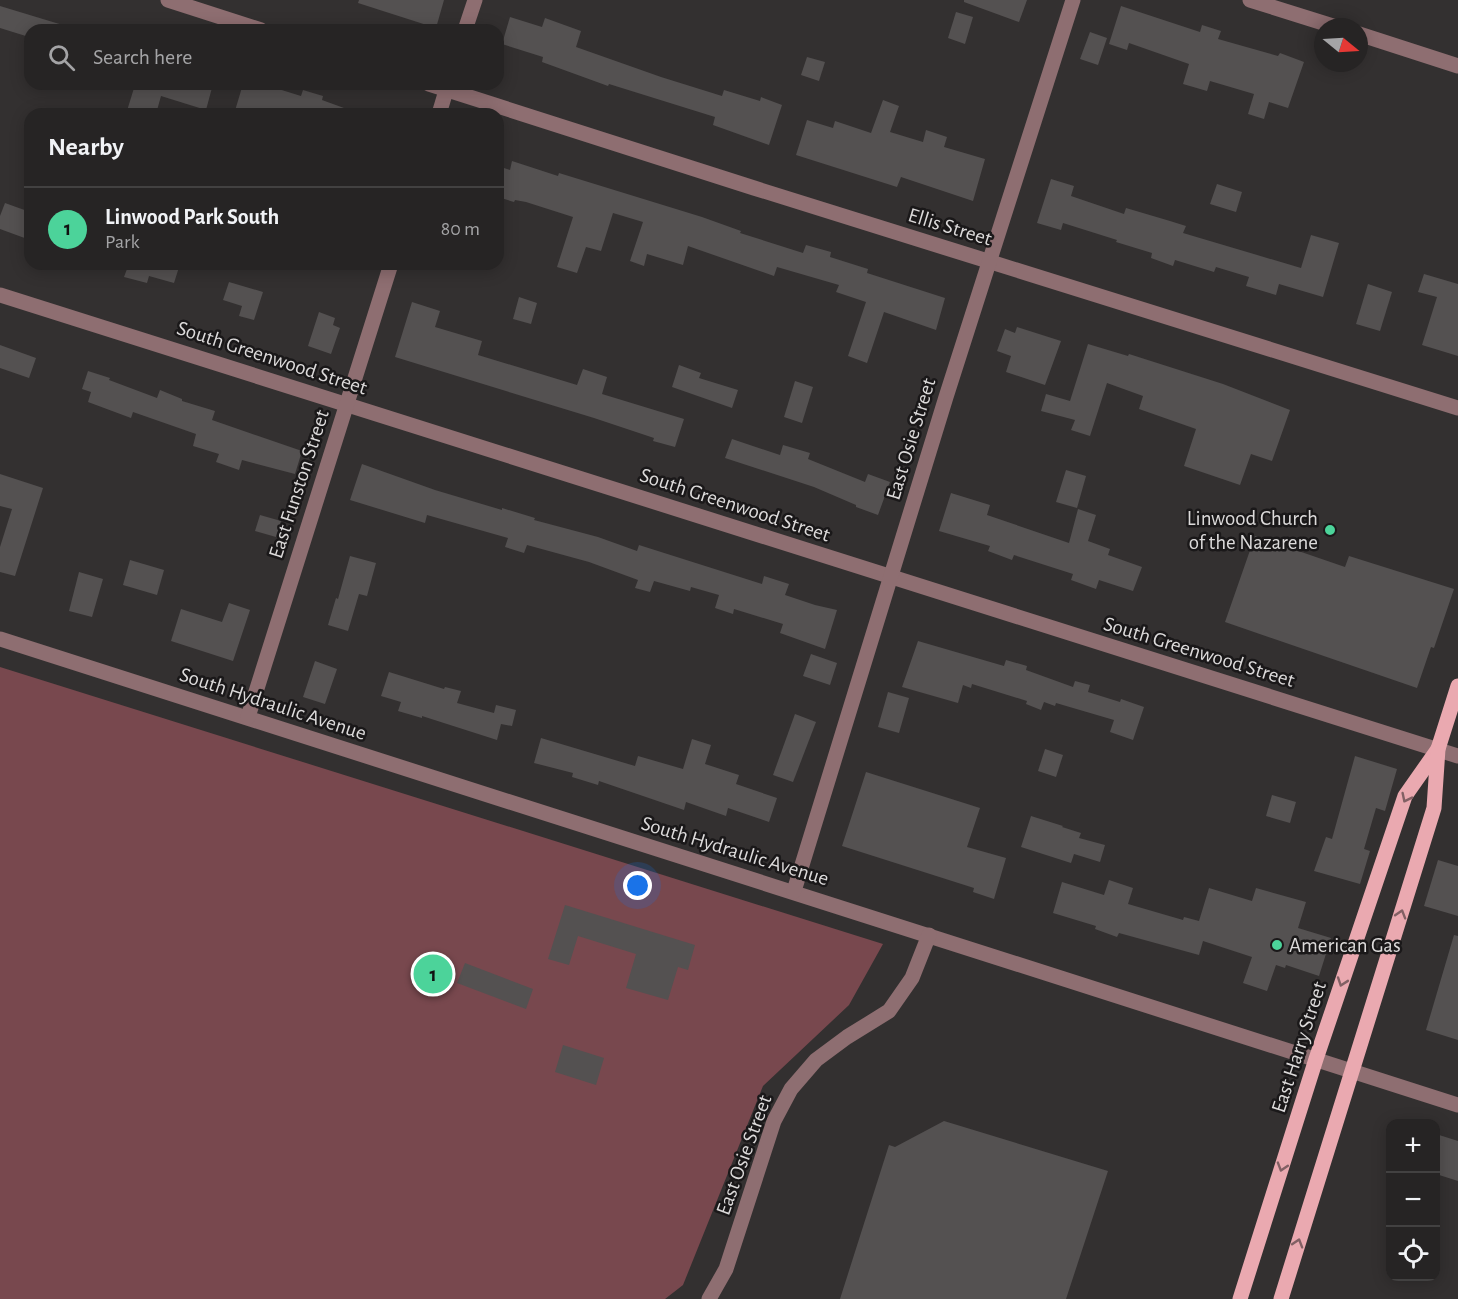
<!DOCTYPE html>
<meta charset="utf-8">
<style>
body{margin:0;font-family:"Alegreya Sans",sans-serif;background:#2e2c2c;color:#f1f3f6}
.controls{position:absolute;right:18px;bottom:18px;display:grid;overflow:hidden;border-radius:12px;box-shadow:0 3px 15px #0003}
.controls button{width:54px;height:54px;display:grid;place-items:center;padding:0;border:0;border-bottom:2px solid #424141;background:#262424;color:#f1f3f6;font:30px sans-serif}
.compass{position:absolute;left:1314px;top:18px;width:54px;height:54px;border-radius:50%;background:#262424;box-shadow:0 3px 15px #0003;rotate:108deg}
.you{position:absolute;left:638px;top:886px;width:21px;height:21px;margin:-15px;border:4px solid #fff;border-radius:50%;background:#1a73e8;box-shadow:0 0 0 9px #1a73e833}
.badge{display:grid;place-items:center;width:39px;height:39px;border-radius:50%;background:#4cd39a;color:#111;font-size:20px;font-weight:700}
.pin{position:absolute;translate:-50% -50%;border:3px solid #fff;box-shadow:0 2px 6px #0006}
.list{margin:0;padding:0;list-style:none}
h2{display:flex;justify-content:space-between;align-items:center;height:78px;margin:0;padding:0 24px;font-size:26px}
h2 small{font-size:20px;font-weight:400;color:#a4a4a6}
.list li{display:grid;grid-template-columns:39px 1fr auto;gap:18px;align-items:center;box-sizing:border-box;height:84px;padding:0 24px;border-top:2px solid #424141}
.list b{display:block;font-size:22px;white-space:nowrap}
.list p{margin:0;font-size:20px;white-space:nowrap;color:#a4a4a6}
.list em{font-size:20px;font-style:normal;color:#a4a4a6}
.icon{flex:none;width:33px;height:33px;fill:none;stroke:currentColor;stroke-width:2;stroke-linecap:round;stroke-linejoin:round}
.map{position:relative;flex:none;width:1458px;height:1299px;overflow:hidden}
.search{position:absolute;background:#262424;box-shadow:0 3px 15px #0003;left:24px;top:24px;width:480px;height:66px;display:flex;align-items:center;gap:15px;box-sizing:border-box;padding:0 21px;border-radius:18px;color:#a4a4a6;font-size:22px}
.panel{position:absolute;background:#262424;box-shadow:0 3px 15px #0003;left:24px;top:108px;width:480px;height:162px;border-radius:18px}
.map>svg:first-child{display:block}
.green{fill:#78484e}
.building{fill:#545151}
.lines{fill:none;stroke-linecap:round;stroke-linejoin:round}
.minor{stroke:#8e6e71;stroke-width:15}
.major{stroke:#eaa9b0;stroke-width:15}
.oneway{stroke:#826064}
.poi-dot{fill:#4cd39a;stroke:#1a1819;stroke-width:2}
.labels{text-anchor:middle;dominant-baseline:central;stroke-width:5;stroke-linejoin:round;paint-order:stroke}
.street-label{font-size:21px;fill:#dcdada;stroke:#1a1819}
.poi-label{font-size:21px;fill:#dcdada;stroke:#1a1819;text-anchor:end}
</style>
<div class="map">
<svg width="1458" height="1299" viewBox="0 0 1458 1299">
<rect width="100%" height="100%" fill="#333030"/>
<path class="green" d="M0,667L883,944L849,1005L763,1086L683,1285L665,1299H0Z"/>
<g class="building">
<path d="M359,0H444L436,28L358,3Z"/>
<path d="M964,0H1027L1019,22L964,2Z"/>
<path d="M0,6L66,26V30H30L29,37L0,28Z"/>
<path d="M1121,6L1200,32L1202,25L1221,31L1218,39L1278,56L1280,53L1304,62L1288,108L1269,102L1264,119L1248,114L1254,94L1210,81L1207,91L1183,84L1189,64L1129,43L1127,50L1109,44Z"/>
<path d="M956,12L973,17L965,44L948,38Z"/>
<path d="M510,17L542,27L545,18L581,31L576,47L661,77L722,96L724,90L760,101L761,97L782,105L769,145L713,125L715,117L609,84L608,86L542,62L543,57L502,44Z"/>
<path d="M1090,32L1107,38L1098,65L1080,59Z"/>
<path d="M807,57L825,62L819,81L801,75Z"/>
<path d="M133,84H213L206,110L161,96L156,114H126L134,88Z"/>
<path d="M243,84H273L272,87L301,96L303,90L323,96L322,100L355,112L354,114H283L265,109L264,114H234Z"/>
<path d="M883,100L899,106L890,132L923,142L926,130L947,137L944,147L985,159L973,201L901,177L897,187L796,155L807,120L833,128L835,121L871,133Z"/>
<path d="M512,161L558,176L559,173L702,217L741,231L740,233L803,253L806,245L831,252L830,257L868,269L867,273L945,298L936,330L884,312L867,363L848,356L866,302L836,292L839,285L777,267L774,276L688,246L683,265L647,254L644,266L630,261L643,222L613,213L601,251L586,247L577,273L557,267L573,217L526,202L515,200L514,202L498,197V166L510,170Z"/>
<path d="M1051,179L1074,186L1071,196L1124,214L1126,208L1170,221L1186,226L1183,233L1301,268L1311,235L1339,243L1323,297L1279,284L1276,295L1246,286L1249,277L1216,267L1214,272L1175,260L1173,266L1151,258L1152,253L1116,242L1117,240L1063,223L1061,230L1037,223Z"/>
<path d="M1217,184L1242,192L1236,212L1210,204Z"/>
<path d="M5,203L30,212V240L0,229V216Z"/>
<path d="M124,264H180L174,283L149,276L147,283L124,277L127,269L123,268Z"/>
<path d="M1424,274L1458,284V356L1422,345L1437,297L1418,292Z"/>
<path d="M229,282L263,292L254,320L239,316L242,306L223,300Z"/>
<path d="M1368,284L1392,292L1380,331L1356,324Z"/>
<path d="M519,297L537,303L531,324L513,319Z"/>
<path d="M412,302L440,311L435,327L482,341L478,355L577,385L583,369L607,377L602,394L684,419L675,447L653,441L654,438L594,418L395,357Z"/>
<path d="M319,312L335,318L333,325L340,328L331,354L308,346Z"/>
<path d="M1017,327L1061,341L1045,385L1006,372L1011,356L997,351L1005,329L1015,333Z"/>
<path d="M1088,344L1128,356L1129,354L1223,384L1290,410L1272,461L1251,454L1240,485L1184,466L1196,429L1139,409L1143,396L1107,383L1090,436L1071,430L1075,420L1041,411L1046,394L1070,401Z"/>
<path d="M0,345L36,358L29,378L0,368Z"/>
<path d="M679,365L701,373L699,378L738,390L732,408L672,387Z"/>
<path d="M88,371L110,378L109,380L157,398L160,390L182,399V401L215,411L212,420L302,451L295,474L242,460L239,470L216,462L219,454L193,446L196,434L133,412L131,418L88,402L91,392L82,389Z"/>
<path d="M795,381L813,387L802,423L784,417Z"/>
<path d="M732,439L780,455L783,445L810,453L808,459L865,482L868,474L890,482L878,515L856,507V505L814,487L725,458Z"/>
<path d="M362,464L435,490L502,510V508L535,518L534,520L598,537L637,551L639,545L762,584L764,576L789,584L785,595L815,605L837,610L825,649L780,633L783,624L734,609L733,614L715,608L719,595L691,587L690,591L654,581L650,592L635,588L638,580L589,562L527,545L524,553L505,547L508,538L427,515L425,523L350,500Z"/>
<path d="M1066,470L1086,476L1077,508L1056,502Z"/>
<path d="M0,474L43,488L15,576L0,572V547L12,509L0,506Z"/>
<path d="M951,493L990,505L987,515L1069,543L1078,509L1096,515L1088,541L1110,549L1108,555L1142,567L1133,591L1099,580L1096,589L1071,580L1073,574L1014,555L1012,560L988,551L990,546L939,531Z"/>
<path d="M260,515L281,521L276,537L255,531Z"/>
<path d="M1255,536L1345,567L1349,556L1454,589L1434,648L1431,647L1417,688L1225,622Z"/>
<path d="M350,556L376,563L367,596L359,594L348,631L328,625L336,598L338,599Z"/>
<path d="M130,560L164,570L157,595L123,585Z"/>
<path d="M79,572L103,579L92,617L69,611Z"/>
<path d="M229,603L250,610L233,661L171,641L181,609L222,622Z"/>
<path d="M918,641L1004,666L1006,660L1027,666L1026,670L1073,687L1075,681L1090,685L1088,692L1120,702L1121,699L1144,707L1133,740L1110,732L1114,720L1056,703L1055,706L1044,702L1041,710L1026,704L1027,701L972,684L971,688L963,685L958,703L902,687Z"/>
<path d="M811,654L837,663L830,685L803,676Z"/>
<path d="M315,661L337,669L325,704L303,697Z"/>
<path d="M389,672L444,689L445,687L461,691L457,703L494,713L496,705L516,710L512,726L501,724L497,740L422,716V718L398,711L401,702L381,696Z"/>
<path d="M888,692L909,698L899,733L878,727Z"/>
<path d="M795,714L816,722L793,782L773,775Z"/>
<path d="M541,738L635,766L638,756L683,769L692,739L711,745L705,764L739,775L736,784L777,798L769,822L728,808L726,816L686,802L684,810L599,781L598,785L572,777L573,773L534,763Z"/>
<path d="M1045,749L1063,755L1056,777L1038,771Z"/>
<path d="M1355,756L1397,769L1385,811L1376,808L1364,849L1370,851L1360,884L1314,871L1326,837L1332,839Z"/>
<path d="M866,772L980,808L967,847L1006,858L994,899L973,892L974,888L842,846Z"/>
<path d="M1272,795L1296,802L1290,823L1266,816Z"/>
<path d="M1031,816L1063,826L1062,827L1081,833L1079,838L1105,845L1100,862L1074,854L1071,863L1021,847Z"/>
<path d="M1438,860L1458,866V916L1424,906Z"/>
<path d="M1109,880L1133,888L1128,904L1183,920L1184,917L1199,921L1209,888L1252,901L1256,888L1306,902L1298,928L1331,938L1319,976L1286,965L1285,968L1276,965L1267,991L1243,983L1252,957L1203,941L1199,955L1119,933L1117,937L1095,929L1096,926L1053,913L1062,882L1104,895Z"/>
<path d="M565,905L695,945L688,970L678,967L668,1000L626,988L636,954L578,936L569,965L548,959Z"/>
<path d="M1454,935L1458,936V1040L1426,1030Z"/>
<path d="M465,963L533,989L526,1009L457,983Z"/>
<path d="M563,1045L604,1058L596,1085L555,1072Z"/>
<path d="M944,1121L1108,1171L1066,1299H840L889,1145L895,1147Z"/>
<path d="M1436,1134L1458,1141V1181L1436,1174Z"/>
</g>
<g class="lines">
<g class="minor">
<path d="M168,0L261,30"/>
<path d="M1250,0L1336,27"/>
<path d="M465,30L475,0"/>
<path d="M1359,34L1458,66"/>
<path d="M429,84L754,188L1458,408"/>
<path d="M439,114L448,84"/>
<path d="M0,295L1458,756"/>
<path d="M0,639L1458,1105"/>
<path d="M248,717L391,264"/>
<path d="M794,891L946,397L1073,0"/>
<path d="M709,1299L726,1269L774,1121L791,1089L816,1060L847,1037L889,1011L912,978L929,935"/>
</g>
<g class="major">
<path d="M1240,1299L1316,1059L1405,796L1438,749"/>
<path d="M1281,1299L1434,808L1438,749L1458,686"/>
</g>
</g>
<defs><path id="oneway-chevron" d="M-2-3.5L2.5 0L-2 3.5" fill="none" stroke-width="1.6" stroke-linecap="round" stroke-linejoin="round" transform="scale(1.5)"/></defs>
<g class="oneway">
<use href="#oneway-chevron" transform="translate(1406 798) rotate(116)"/>
<use href="#oneway-chevron" transform="translate(1401 914) rotate(-73)"/>
<use href="#oneway-chevron" transform="translate(1342 982) rotate(109)"/>
<use href="#oneway-chevron" transform="translate(1282 1167) rotate(107)"/>
<use href="#oneway-chevron" transform="translate(1298 1243) rotate(-73)"/>
</g>
<g class="poi-dot">
<circle cx="1330" cy="530" r="6"/>
<circle cx="1277" cy="945" r="6"/>
</g>
<g class="labels">
<g class="street-label">
<text transform="translate(950 227) rotate(17)">Ellis Street</text>
<text transform="translate(272 358) rotate(18)">South Greenwood Street</text>
<text transform="translate(911 439) rotate(-73)">East Osie Street</text>
<text transform="translate(299 484) rotate(-72)">East Funston Street</text>
<text transform="translate(735 505) rotate(18)">South Greenwood Street</text>
<text transform="translate(1199 652) rotate(17)">South Greenwood Street</text>
<text transform="translate(273 704) rotate(18)">South Hydraulic Avenue</text>
<text transform="translate(735 851) rotate(17)">South Hydraulic Avenue</text>
<text transform="translate(1299 1047) rotate(-72)">East Harry Street</text>
<text transform="translate(744 1155) rotate(-70)">East Osie Street</text>
</g>
<g class="poi-label">
<text x="1318" y="518">Linwood Church<tspan x="1318" dy="24">of the Nazarene</tspan></text>
<text x="1289" y="945" text-anchor="start">American Gas</text>
</g>
</g>
</svg>
<div class="controls">
<button>+</button>
<button>−</button>
<button><svg class="icon" aria-label="locate" viewBox="0 0 24 24"><circle cx="12" cy="12" r="6"/><path d="M12 2v4M12 18v4M2 12h4M18 12h4"/></svg></button>
</div>
<svg class="compass" viewBox="-18 -18 36 36"><path d="M0-13l5 13h-10z" fill="#e53935"/><path d="M0 13l5-13h-10z" fill="#a4a4a6"/></svg>
<div class="you"></div>
<div class="pin badge" style="left:433px;top:974px">1</div>
<div class="search"><svg class="icon" aria-label="search" viewBox="0 0 24 24"><circle cx="10" cy="10" r="6"/><path d="M15 15l6 6"/></svg>Search here</div>
<section class="panel">
<h2>Nearby<small></small></h2>
<ul class="list">
<li><span class="badge">1</span><div><b>Linwood Park South</b><p>Park</p></div><em>80 m</em></li>
</ul>
</section>
</div>
